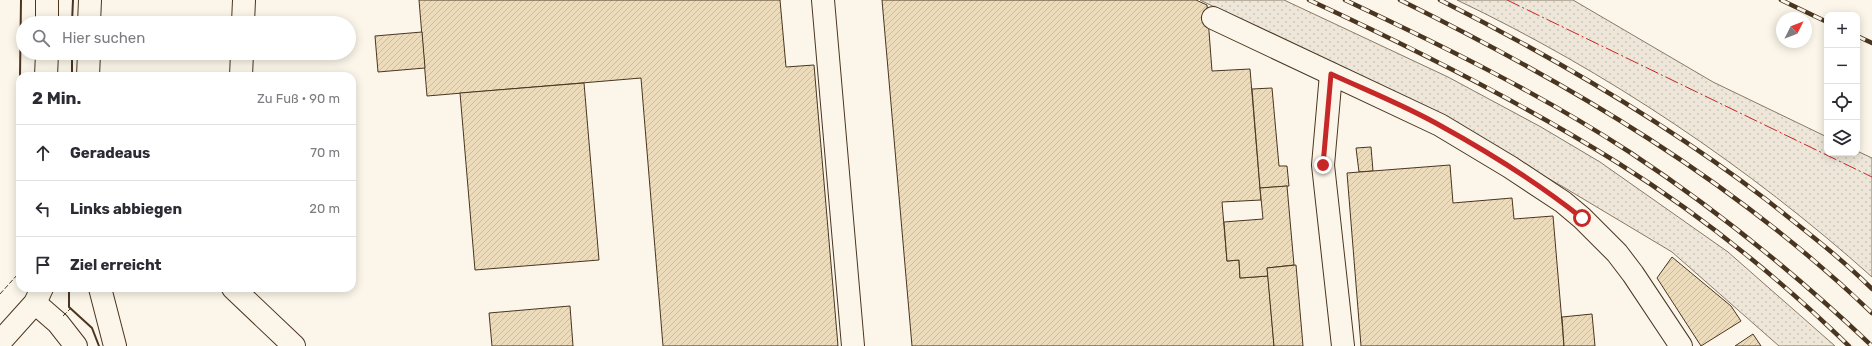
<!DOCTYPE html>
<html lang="de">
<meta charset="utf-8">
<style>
body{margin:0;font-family:Rubik,sans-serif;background:#f2f2f3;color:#2b2b33}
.controls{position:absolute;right:12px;top:12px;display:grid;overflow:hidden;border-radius:8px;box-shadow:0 2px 10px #0003}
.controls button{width:36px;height:36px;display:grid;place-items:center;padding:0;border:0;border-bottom:1px solid #e1e1e2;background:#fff;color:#2b2b33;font:20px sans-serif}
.compass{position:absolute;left:1776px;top:12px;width:36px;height:36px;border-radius:50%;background:#fff;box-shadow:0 2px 10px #0003;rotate:48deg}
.stop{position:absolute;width:12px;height:12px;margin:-9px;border:3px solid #c62828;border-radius:50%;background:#fff}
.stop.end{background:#c62828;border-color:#fff;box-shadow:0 1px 4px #0008}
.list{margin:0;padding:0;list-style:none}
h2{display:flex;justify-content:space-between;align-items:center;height:52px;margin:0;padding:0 16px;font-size:17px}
h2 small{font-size:13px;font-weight:400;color:#7c7c81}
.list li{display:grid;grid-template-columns:26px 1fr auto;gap:12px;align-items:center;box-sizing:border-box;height:56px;padding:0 16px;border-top:1px solid #e1e1e2}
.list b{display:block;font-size:15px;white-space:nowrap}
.list em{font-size:13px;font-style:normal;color:#7c7c81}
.icon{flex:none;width:22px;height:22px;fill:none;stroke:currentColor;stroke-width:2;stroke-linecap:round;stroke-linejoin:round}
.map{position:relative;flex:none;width:1872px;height:346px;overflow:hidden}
.search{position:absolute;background:#fff;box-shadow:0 2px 10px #0003;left:16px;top:16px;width:340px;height:44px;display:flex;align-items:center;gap:10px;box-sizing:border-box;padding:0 14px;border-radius:22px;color:#7c7c81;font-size:15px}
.panel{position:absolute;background:#fff;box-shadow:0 2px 10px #0003;left:16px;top:72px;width:340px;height:220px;border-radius:12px}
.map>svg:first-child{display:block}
.grass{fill:url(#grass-dots);stroke:#887966}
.building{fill:url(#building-hatch);stroke:#4a3520}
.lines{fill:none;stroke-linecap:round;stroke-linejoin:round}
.minor-casing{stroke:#4a3520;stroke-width:24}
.minor{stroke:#fbf6e9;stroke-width:22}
.rail-casing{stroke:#4a3520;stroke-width:4.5}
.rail{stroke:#fbf6e9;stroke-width:3;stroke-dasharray:9;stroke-linecap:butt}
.fence{stroke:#4a3520;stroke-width:1;stroke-dasharray:5 2;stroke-linecap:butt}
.wall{stroke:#4a3520;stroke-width:2}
.power{stroke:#c62828;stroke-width:1;stroke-dasharray:14 3 2 3;stroke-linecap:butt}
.route{stroke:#c62828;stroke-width:5}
</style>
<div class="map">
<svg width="1872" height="346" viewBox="0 0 1872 346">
<defs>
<pattern id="grass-dots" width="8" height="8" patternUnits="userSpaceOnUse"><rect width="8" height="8" fill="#ede6d9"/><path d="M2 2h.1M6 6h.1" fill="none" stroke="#cdc6ba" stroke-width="1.8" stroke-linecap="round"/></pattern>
<pattern id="building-hatch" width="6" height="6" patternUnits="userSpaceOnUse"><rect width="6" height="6" fill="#ecdcbc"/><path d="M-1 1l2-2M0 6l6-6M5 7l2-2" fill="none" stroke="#ccbda1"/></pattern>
</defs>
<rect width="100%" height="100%" fill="#fbf6e9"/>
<g class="grass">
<path d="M1200,0H1284L1448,77L1541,127L1600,162L1728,252L1835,346H1779L1672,252L1565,188L1436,114Z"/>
<path d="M1457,0H1573L1713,82L1827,137V153H1857V151L1872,158V277C1749,167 1606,71 1457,0Z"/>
</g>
<g class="building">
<path d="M419,0H780L786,67L814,65L838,346H663L641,78L427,96Z"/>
<path d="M882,0H1196L1207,5L1212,71L1250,69L1261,200L1222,202L1227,261L1239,260L1240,278L1268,276L1274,346H912Z"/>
<path d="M422,32L425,68L378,72L375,36Z"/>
<path d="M584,83L599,260L475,270L460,93Z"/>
<path d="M1272,88L1279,166H1287L1289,186L1260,188L1252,89Z"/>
<path d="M1371,147L1373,171L1359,172L1356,148Z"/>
<path d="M1450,165L1453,203L1512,198L1514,219L1553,216L1564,346H1361L1347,173Z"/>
<path d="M1287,186L1294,265L1267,268L1268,276L1240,278L1239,260L1227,261L1224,222L1263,219L1260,188Z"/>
<path d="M1672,257L1731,306L1741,321L1701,346L1657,278Z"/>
<path d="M1296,265L1303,346H1274L1267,268Z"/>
<path d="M570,306L573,346H492L489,313Z"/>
<path d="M1592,314L1595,346H1564L1562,317Z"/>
<path d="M1753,334L1761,346H1735Z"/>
</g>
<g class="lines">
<defs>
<g id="minor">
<path d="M823,0L853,346"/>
<path d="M1213,18L1440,125L1510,167L1563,202L1582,218L1617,253L1633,274L1681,346"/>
<path d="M47,23V0"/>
<path d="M89,23L90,0"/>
<path d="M243,23L244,0"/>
<path d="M1331,74L1323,165L1343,346"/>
<path d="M46,76L47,53"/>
<path d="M88,76L89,53"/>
<path d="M241,76L242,53"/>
<path d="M100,288L115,346"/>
<path d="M233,288L294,346"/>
<path d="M35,303L58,323L76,346"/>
<path d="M0,342L35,303L42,288"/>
</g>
</defs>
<use href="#minor" class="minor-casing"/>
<use href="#minor" class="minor"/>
<defs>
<g id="rail">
<path d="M1309,0C1415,49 1519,101 1618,163C1701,215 1779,278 1849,346"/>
<path d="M1345,0C1443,46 1541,94 1631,153C1717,210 1797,275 1872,346"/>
<path d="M1400,0C1572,85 1733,180 1872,313"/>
<path d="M1440,0C1555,58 1665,122 1768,201C1803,229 1840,257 1872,289"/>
<path d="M1781,0L1827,22"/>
<path d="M1857,36L1872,43"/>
</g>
</defs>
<use href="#rail" class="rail-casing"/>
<use href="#rail" class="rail"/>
<g class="fence">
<path d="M0,294L18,274V237"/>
<path d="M63,316L70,309"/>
</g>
<g class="wall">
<path d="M72,23L73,0"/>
<path d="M20,76L21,0"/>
<path d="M72,76V53"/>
<path d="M18,237L20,90"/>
<path d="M69,288V307L92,328L99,346"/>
</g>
<path class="power" d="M1507,0L1872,177"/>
</g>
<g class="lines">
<path class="route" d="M1323,165L1331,74C1368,91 1406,106 1441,126C1490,153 1538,183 1582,218"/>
</g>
</svg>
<div class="controls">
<button>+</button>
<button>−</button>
<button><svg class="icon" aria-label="locate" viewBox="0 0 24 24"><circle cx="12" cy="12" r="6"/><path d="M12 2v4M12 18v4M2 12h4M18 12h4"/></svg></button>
<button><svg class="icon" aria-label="layers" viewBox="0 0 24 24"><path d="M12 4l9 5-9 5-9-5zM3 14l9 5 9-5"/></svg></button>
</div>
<svg class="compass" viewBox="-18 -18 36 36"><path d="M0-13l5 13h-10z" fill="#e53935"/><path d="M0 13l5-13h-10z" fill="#7c7c81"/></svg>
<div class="stop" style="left:1582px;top:218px"></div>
<div class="stop end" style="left:1323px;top:165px"></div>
<div class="search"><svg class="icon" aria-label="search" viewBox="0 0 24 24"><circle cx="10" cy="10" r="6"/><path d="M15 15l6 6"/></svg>Hier suchen</div>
<section class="panel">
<h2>2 Min.<small>Zu Fuß · 90 m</small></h2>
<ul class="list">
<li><svg class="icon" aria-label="ahead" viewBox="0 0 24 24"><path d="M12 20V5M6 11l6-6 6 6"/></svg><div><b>Geradeaus</b></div><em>70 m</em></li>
<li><svg class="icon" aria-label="left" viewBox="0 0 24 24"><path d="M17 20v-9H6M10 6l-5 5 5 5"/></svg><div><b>Links abbiegen</b></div><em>20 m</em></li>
<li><svg class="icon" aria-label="arrive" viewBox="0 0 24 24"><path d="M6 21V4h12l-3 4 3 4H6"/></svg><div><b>Ziel erreicht</b></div></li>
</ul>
</section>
</div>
